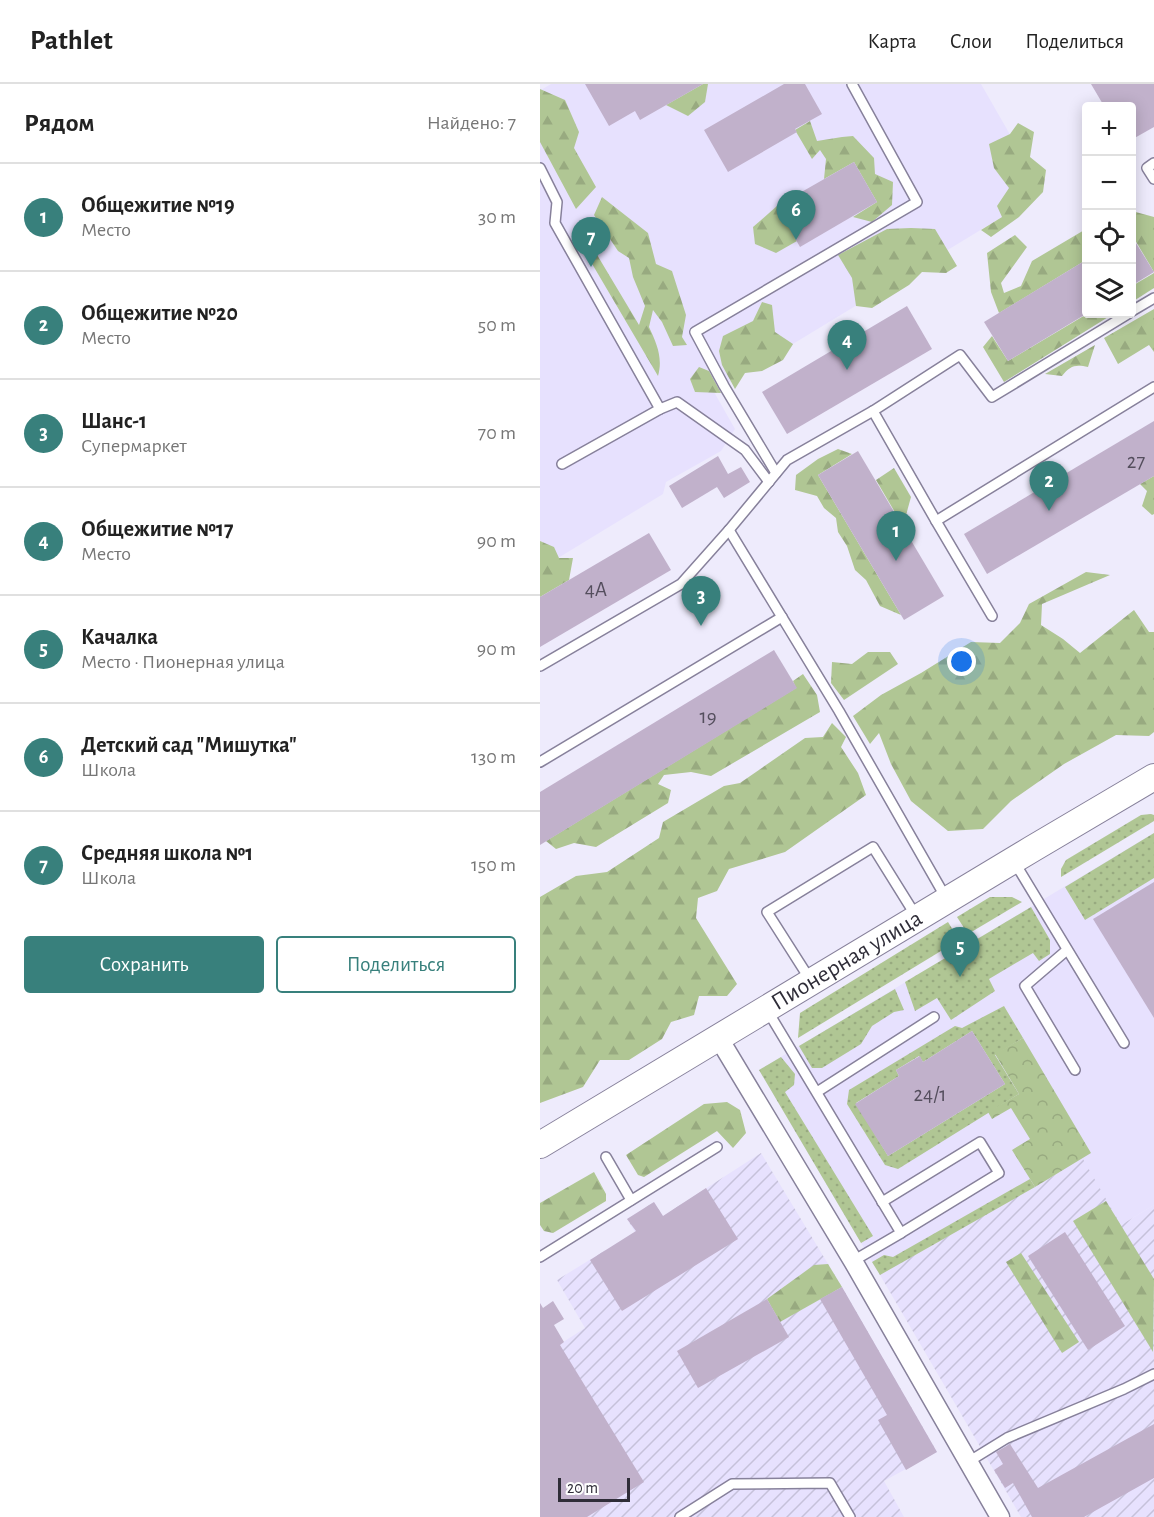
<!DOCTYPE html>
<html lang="ru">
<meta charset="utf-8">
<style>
body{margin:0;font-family:"Alegreya Sans",sans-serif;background:#f6f6f6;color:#222}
.controls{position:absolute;right:18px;top:18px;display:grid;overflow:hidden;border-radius:6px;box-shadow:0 3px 15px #0003}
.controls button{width:54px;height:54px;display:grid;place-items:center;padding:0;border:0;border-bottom:2px solid #e0e0e0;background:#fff;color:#222;font:30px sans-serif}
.scale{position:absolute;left:18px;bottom:15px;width:72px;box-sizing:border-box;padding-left:6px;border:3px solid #2f2d38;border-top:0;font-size:16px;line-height:21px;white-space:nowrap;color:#2f2d38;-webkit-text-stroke:4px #fff;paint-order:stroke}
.you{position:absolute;left:422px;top:578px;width:21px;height:21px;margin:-15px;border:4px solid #fff;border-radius:50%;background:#1a73e8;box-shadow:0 0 0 9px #1a73e833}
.badge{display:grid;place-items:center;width:39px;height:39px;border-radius:50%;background:#38807c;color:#fff;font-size:20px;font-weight:700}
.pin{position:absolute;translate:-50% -50px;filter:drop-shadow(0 2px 3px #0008)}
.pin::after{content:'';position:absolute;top:32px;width:21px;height:18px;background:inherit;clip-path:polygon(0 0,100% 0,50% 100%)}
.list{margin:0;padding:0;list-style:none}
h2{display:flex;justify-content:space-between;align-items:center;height:78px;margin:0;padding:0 24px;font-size:26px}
h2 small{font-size:20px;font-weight:400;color:#767676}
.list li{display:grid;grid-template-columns:39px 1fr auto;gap:18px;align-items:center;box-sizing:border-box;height:108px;padding:0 24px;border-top:2px solid #e0e0e0}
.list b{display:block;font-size:22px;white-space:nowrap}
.list p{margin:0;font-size:20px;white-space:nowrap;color:#767676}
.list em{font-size:20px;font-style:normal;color:#767676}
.actions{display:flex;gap:12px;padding:18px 24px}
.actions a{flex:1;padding:14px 0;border:2px solid #38807c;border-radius:6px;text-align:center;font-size:21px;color:#38807c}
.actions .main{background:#38807c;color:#fff}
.icon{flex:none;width:33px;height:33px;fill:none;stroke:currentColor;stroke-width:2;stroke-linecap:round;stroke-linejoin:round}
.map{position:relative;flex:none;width:614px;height:1433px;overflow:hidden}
header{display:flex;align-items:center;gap:36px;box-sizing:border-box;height:84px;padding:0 30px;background:#fff;border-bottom:2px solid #e0e0e0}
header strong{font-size:28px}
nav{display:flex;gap:33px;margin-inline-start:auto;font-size:21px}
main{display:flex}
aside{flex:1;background:#fff}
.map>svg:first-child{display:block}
.built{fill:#e7e1fe}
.industrial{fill:url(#industrial-furrows)}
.grass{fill:url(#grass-dots);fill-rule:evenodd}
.forest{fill:url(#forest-firs)}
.park{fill:url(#park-crowns)}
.building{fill:#c1b1cb}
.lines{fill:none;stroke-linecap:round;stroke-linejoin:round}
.service-casing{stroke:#87819b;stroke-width:12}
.minor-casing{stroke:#87819b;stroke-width:21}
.secondary-casing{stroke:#87819b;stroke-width:28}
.service{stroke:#fff;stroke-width:9}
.minor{stroke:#fff;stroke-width:18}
.secondary{stroke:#fff;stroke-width:26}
.labels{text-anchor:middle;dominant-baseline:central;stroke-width:5;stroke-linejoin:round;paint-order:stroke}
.number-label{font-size:21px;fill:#544e5d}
.street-label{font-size:24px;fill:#2f2d38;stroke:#fff}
</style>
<header>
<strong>Pathlet</strong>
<nav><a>Карта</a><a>Слои</a><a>Поделиться</a></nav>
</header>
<main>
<aside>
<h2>Рядом<small>Найдено: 7</small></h2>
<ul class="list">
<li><span class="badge">1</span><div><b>Общежитие №19</b><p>Место</p></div><em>30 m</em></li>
<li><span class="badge">2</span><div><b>Общежитие №20</b><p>Место</p></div><em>50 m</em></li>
<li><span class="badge">3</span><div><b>Шанс-1</b><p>Супермаркет</p></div><em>70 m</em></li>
<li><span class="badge">4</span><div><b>Общежитие №17</b><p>Место</p></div><em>90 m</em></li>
<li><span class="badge">5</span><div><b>Качалка</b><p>Место · Пионерная улица</p></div><em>90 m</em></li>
<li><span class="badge">6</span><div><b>Детский сад &quot;Мишутка&quot;</b><p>Школа</p></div><em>130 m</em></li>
<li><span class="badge">7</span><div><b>Средняя школа №1</b><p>Школа</p></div><em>150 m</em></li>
</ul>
<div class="actions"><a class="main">Сохранить</a><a>Поделиться</a></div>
</aside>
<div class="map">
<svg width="614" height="1433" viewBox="0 0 614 1433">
<defs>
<pattern id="industrial-furrows" width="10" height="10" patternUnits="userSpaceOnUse" patternTransform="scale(1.5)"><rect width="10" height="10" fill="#e7e1fe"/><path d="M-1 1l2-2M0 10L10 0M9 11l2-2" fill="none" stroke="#c6c1da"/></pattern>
<pattern id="grass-dots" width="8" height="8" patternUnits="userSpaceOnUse" patternTransform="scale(1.5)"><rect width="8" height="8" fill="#b0c694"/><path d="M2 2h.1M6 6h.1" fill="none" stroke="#98aa80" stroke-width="1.8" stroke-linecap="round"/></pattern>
<pattern id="forest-firs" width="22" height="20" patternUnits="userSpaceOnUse" patternTransform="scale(1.5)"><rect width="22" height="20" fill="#b0c694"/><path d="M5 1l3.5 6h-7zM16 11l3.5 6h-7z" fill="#98aa80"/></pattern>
<pattern id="park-crowns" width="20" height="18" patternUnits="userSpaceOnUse" patternTransform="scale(1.5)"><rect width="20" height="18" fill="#b0c694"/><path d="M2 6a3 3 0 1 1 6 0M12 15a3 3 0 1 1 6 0" fill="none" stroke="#98aa80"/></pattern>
</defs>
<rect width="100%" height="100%" fill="#eeebfc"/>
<g class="built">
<path d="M11,0H441L503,108L174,308L195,345L181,367L126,398L123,410L0,485V5L1,6Z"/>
<path d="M614,749V1121L581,1141L542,1076L340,1191L219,986Z"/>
</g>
<g class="industrial">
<path d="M221,1069L302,1203L397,1368L344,1397L364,1433H0V1273L45,1244L17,1196L95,1148L87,1135L114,1118L123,1132Z"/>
<path d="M543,1075L581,1141L614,1121V1433H481L340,1191Z"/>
</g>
<g class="grass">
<path d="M611,730L614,731V737L521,793V785L526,776L601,731Z"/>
<path d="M614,749V794L545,836L525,803Z"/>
<path d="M450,813H472L482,818L428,850L417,833Z"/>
<path d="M491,823L510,856V870L499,877L493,869L449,895L455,907L411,936L397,914L375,927L365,898Z"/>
<path d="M408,838L419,856L258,954L260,929Z"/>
<path d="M355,905L364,926L354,928L332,942L321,960L282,984H272L259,962Z"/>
<path d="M464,922L483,954L455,971L479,1010L358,1085L345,1081L307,1020L309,1006L415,942L422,944ZM432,947L465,1000L348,1072L316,1019L359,992L356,986L379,972L383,978Z"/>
<path d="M241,973L255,990L254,1001L245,1008L333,1152L321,1159L219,986Z"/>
<path d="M490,1095L495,1103L340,1191L332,1178L344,1171L353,1173Z"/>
</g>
<g class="forest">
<path d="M163,0H168L165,18L148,32L126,21Z"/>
<path d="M0,5L25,16L39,48L34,64L56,103L36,125L0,58Z"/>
<path d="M270,37L277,57L302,53L313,52L334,74L335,90L353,98L352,121L332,138L313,133L337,118L314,78L284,95L286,75L280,66L272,75L255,46Z"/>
<path d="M478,39L494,48L490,73L506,86L503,108L479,133L451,153L441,146L462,133L457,122L469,104L454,84L449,60L470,50Z"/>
<path d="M62,113L108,149L116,180L132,187L146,231L142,253L147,261L133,262L122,238L113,226L109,243C117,260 123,274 118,292L41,161L40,142L45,141L47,154L99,241L105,222L93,193L89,174L78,167L54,131Z"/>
<path d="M237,122L257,157L236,169L215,160L213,143Z"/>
<path d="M592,127L614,133V188L592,151Z"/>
<path d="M371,144L395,145L417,182L406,189L382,188L369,201L332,224L316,222L312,194L298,171L347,145Z"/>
<path d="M546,145V176L459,229L451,208L447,169L475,151L487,163L461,199L464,209L481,202L492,177Z"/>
<path d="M614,189V204L592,218V202Z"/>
<path d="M222,218L232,221L235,248L253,260L243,276L222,287L205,289L195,305L182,281L179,267L183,252L213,237Z"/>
<path d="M614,225V268L609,261L578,280L564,254Z"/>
<path d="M547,230H573L464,298L443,263L452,252L468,277Z"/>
<path d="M555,261L548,283C535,280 530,282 522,292L505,290Z"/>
<path d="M159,283L169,287L181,309L155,308L150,295Z"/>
<path d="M298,365L312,370L278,391L361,531L340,522L326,496L315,486L307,462L298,448L296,434L284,424L277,412L255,406L256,391L278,375Z"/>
<path d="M354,384L371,413L363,442L336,396Z"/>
<path d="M614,392V430L612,431L602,422L607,407L600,400Z"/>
<path d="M0,457L14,463L19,474H33L29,496L0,513Z"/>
<path d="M546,488L570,491L502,520L501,541L523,555L540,569L594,526L609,548H614V648L609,652L576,651L524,680L471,717L443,745L408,747L371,717L351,680L339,649L330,660L313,632L341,611L381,589L431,558L460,559L480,539L489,520Z"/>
<path d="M328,568H350L358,580L304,616L291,599L292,578L312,580Z"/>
<path d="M263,590L277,611L280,628L171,692L151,688L124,691L118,700L131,706L128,719L56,763L34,759L16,765L6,757L256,604L253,597Z"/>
<path d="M292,639L306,653L301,663L318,689L326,711L245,768L189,785L177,807L158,814L156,834L197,900L187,912H159L154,931L131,938L122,955L89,976H60L43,1003L0,1019V813L36,792L67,788L119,754L123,738L184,702L200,699L265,654L283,653Z"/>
<path d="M187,1018L200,1026L206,1049L193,1064L177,1047L104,1093L98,1091L86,1071L164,1020Z"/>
<path d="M54,1088L66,1110V1117L13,1149L4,1147L0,1141V1119Z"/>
<path d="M566,1117L614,1195L613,1268L533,1137Z"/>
<path d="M481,1169L539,1258L522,1269L466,1178Z"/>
<path d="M288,1180L302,1203L240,1238L227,1215L274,1181Z"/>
</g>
<path class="park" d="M483,954L551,1069L495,1103L472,1066L490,1055L471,1024L452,1035L448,1028L479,1010L455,970Z"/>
<g class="building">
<path d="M45,0H163L100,36L95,27L69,42Z"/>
<path d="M244,0H265L282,30L255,45L257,48L188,88L164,46Z"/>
<path d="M551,0H614V43L591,56V22H564Z"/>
<path d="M314,78L337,118L260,163L237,122Z"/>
<path d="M591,151L614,188L591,202Z"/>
<path d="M546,176V230L468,277L444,238Z"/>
<path d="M367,222L392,265L247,350L222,308Z"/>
<path d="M614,337V392L447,490L424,450Z"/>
<path d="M318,367L404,512L364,536L278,391Z"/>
<path d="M178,372L188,390L201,383L210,398L184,414L177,403L142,424L129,402Z"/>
<path d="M109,449L131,486L0,563V513Z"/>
<path d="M234,566L257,604L0,761V708Z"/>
<path d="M614,798V934L553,835Z"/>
<path d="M432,947L465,1000L348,1072L315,1020L359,992L356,986L380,972L383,978Z"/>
<path d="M166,1104L198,1155L82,1227L50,1176L96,1147L87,1135L114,1118L123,1132Z"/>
<path d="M525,1148L585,1242L548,1266L488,1172Z"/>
<path d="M302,1203L397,1368L366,1386L338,1336L347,1331L280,1215Z"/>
<path d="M227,1215L249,1253L158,1304L137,1267Z"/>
<path d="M13,1217L24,1235L14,1241L24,1258L20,1261L104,1398L47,1433H0V1219L3,1224Z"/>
<path d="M614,1340V1394L544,1433H492L473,1399L465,1404L454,1386L463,1380L456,1368L470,1360L498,1404Z"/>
</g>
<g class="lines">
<defs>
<g id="service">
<path d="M614,79L607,84L614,95"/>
<path d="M0,84L17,118L15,139L120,325"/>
<path d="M592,227L614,214"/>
<path d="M333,327L396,437L452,532"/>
<path d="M22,380L120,325L137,318L205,366L229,398"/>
<path d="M236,389L184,302L155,248L377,118L312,0"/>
<path d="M396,437L614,303"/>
<path d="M189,446L299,627L406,814"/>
<path d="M0,582L141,500L189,446L247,376L333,327L420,271L452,313L588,230"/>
<path d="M0,678L242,533"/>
<path d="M475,779L584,959"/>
<path d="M527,866L485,902L535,986"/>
<path d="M271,897L227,828L333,763L376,832"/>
<path d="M227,926L361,1149L313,1177"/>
<path d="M277,1008L394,933"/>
<path d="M66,1073L91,1116"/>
<path d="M342,1118L440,1058L459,1089L361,1149"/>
<path d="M0,1173L177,1063"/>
<path d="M428,1378L467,1354L584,1305L614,1290"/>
<path d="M140,1433L192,1400L290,1399L310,1433"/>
</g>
<path id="minor" d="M178,953L313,1177L460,1433"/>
<g id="secondary">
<path id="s1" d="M0,1061L492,765L614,693"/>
</g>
</defs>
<use href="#service" class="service-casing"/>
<use href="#minor" class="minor-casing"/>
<use href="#secondary" class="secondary-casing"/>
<use href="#service" class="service"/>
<use href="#minor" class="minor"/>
<use href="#secondary" class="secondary"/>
</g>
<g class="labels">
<g class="number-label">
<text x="596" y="377">27</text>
<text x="56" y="505">4А</text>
<text x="168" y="632">19</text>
<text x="390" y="1010">24/1</text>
</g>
<g class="street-label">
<text stroke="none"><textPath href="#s1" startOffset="358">Пионерная улица</textPath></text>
</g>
</g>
</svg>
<div class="controls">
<button>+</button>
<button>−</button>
<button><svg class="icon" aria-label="locate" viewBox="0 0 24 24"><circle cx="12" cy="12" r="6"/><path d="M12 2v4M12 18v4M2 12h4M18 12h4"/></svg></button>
<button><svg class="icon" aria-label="layers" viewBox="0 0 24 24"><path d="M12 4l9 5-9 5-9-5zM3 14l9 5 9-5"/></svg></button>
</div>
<div class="scale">20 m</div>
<div class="you"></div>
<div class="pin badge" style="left:356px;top:477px">1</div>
<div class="pin badge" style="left:509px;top:427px">2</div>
<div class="pin badge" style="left:161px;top:542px">3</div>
<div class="pin badge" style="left:307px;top:286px">4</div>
<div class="pin badge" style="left:420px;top:893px">5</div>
<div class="pin badge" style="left:256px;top:156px">6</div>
<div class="pin badge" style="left:51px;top:183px">7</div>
</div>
</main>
